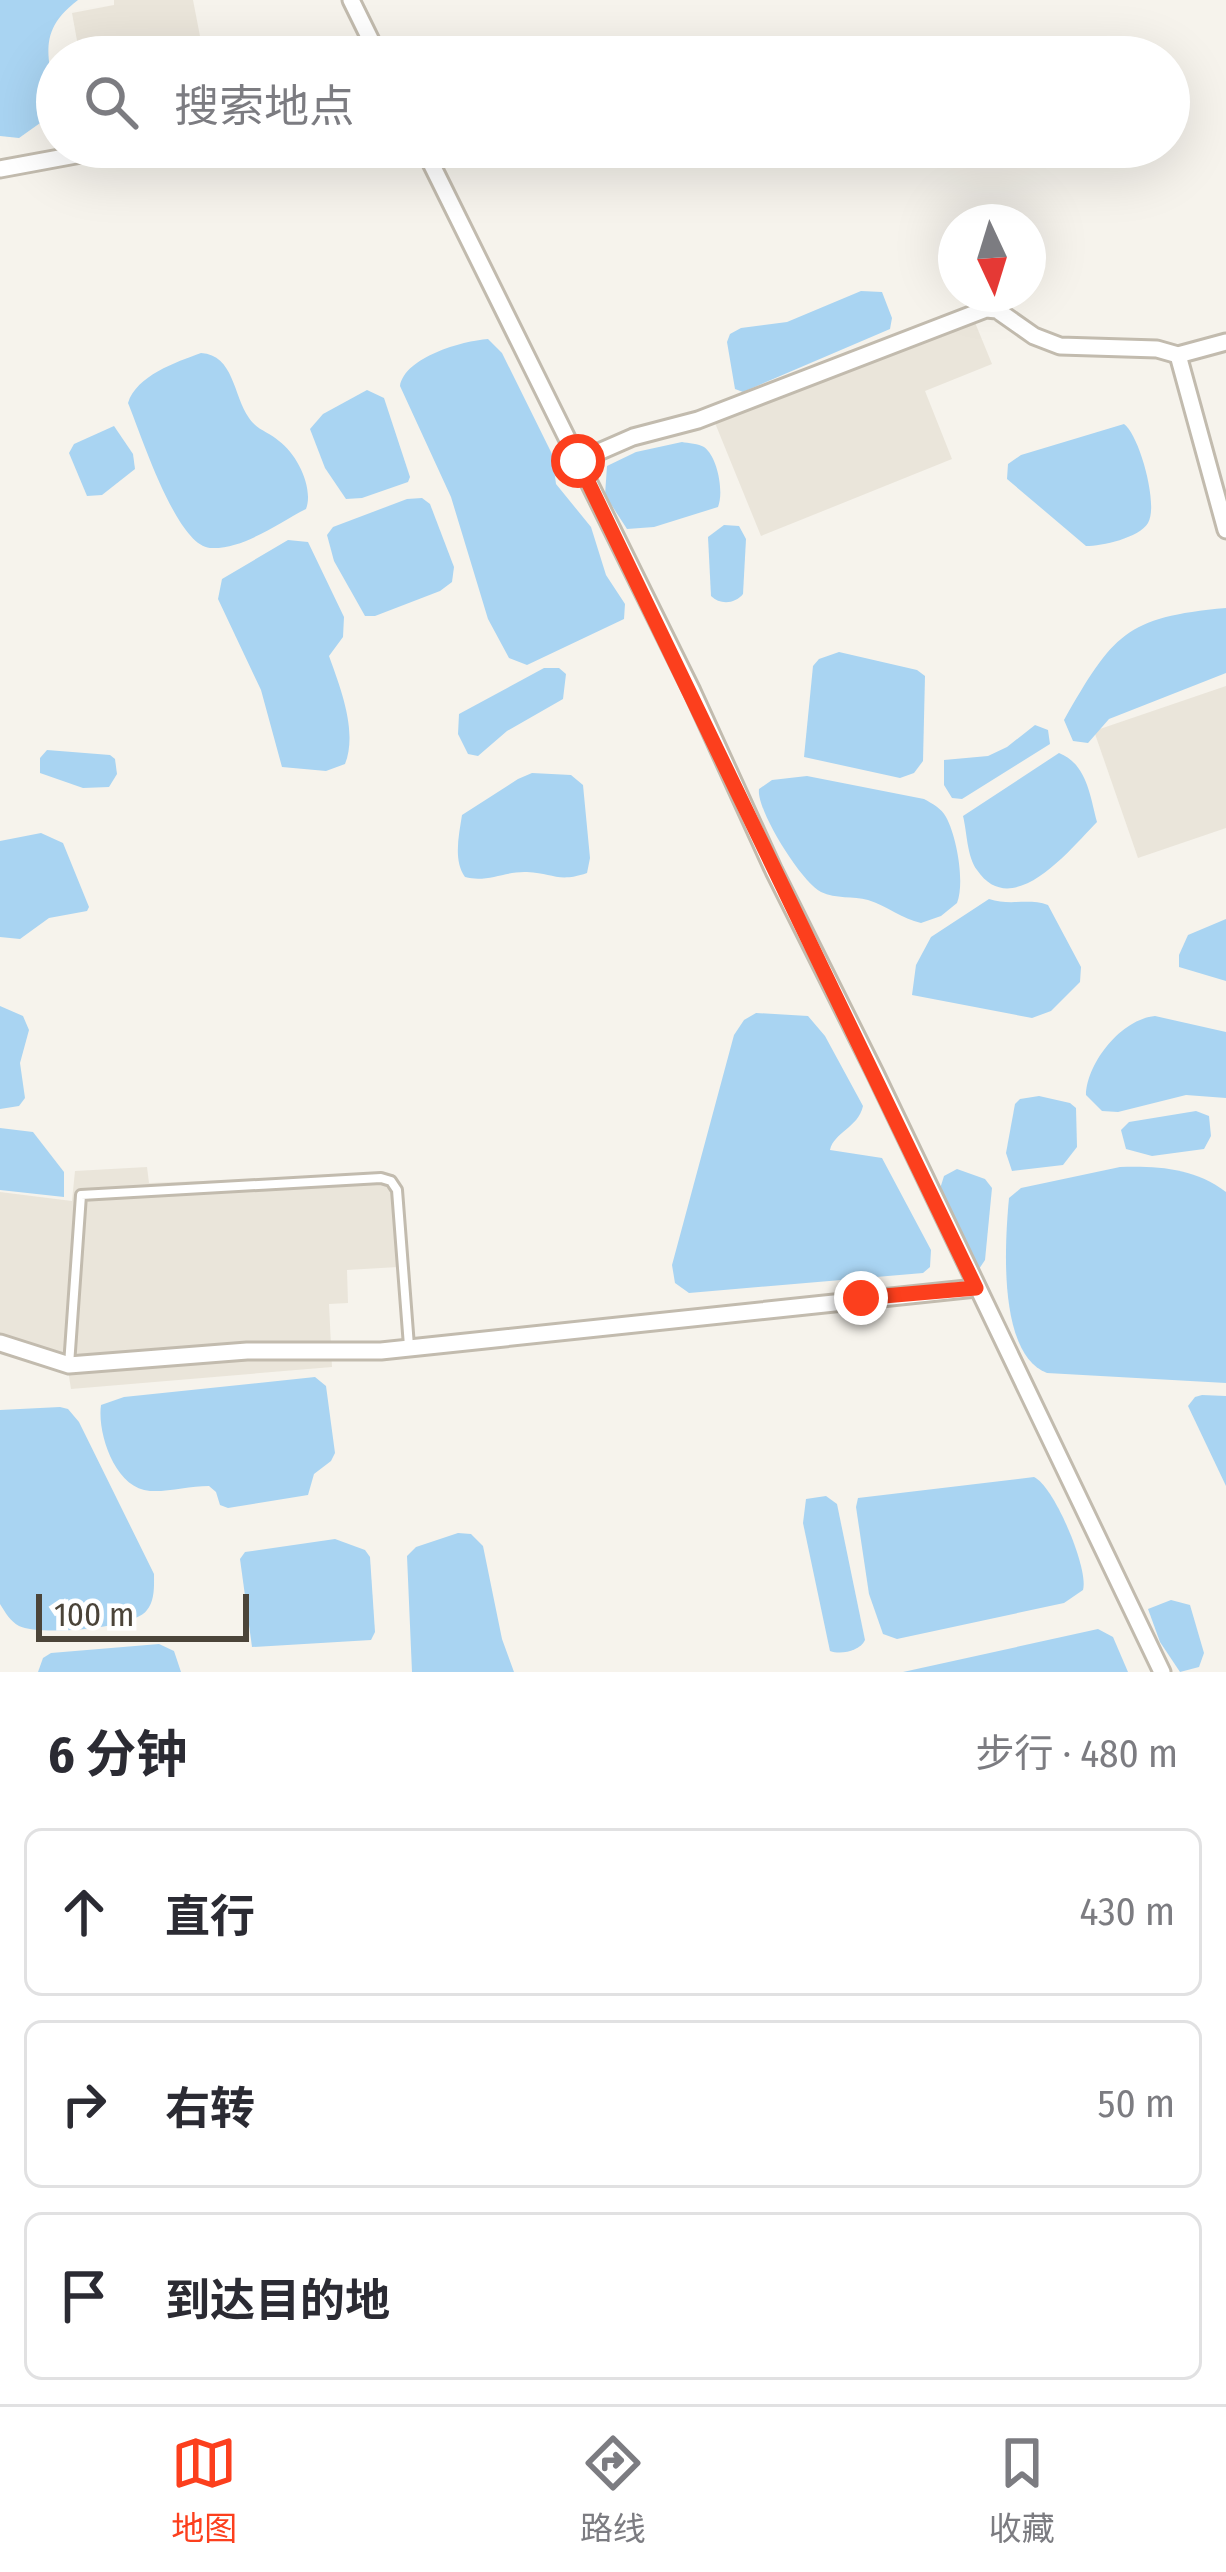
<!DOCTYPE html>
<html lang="zh">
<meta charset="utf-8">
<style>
body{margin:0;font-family:"Fira Sans Condensed","Noto Sans SC",sans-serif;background:#f7f7f7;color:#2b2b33}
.compass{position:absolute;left:938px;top:204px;width:108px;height:108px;border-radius:50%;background:#fff;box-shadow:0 12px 48px #0002;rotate:176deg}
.scale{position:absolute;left:36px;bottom:30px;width:213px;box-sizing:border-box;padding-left:12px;border:6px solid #4b4439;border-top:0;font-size:33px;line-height:42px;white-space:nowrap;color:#4b4439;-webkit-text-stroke:9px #fff;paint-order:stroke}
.stop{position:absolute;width:36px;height:36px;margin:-27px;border:9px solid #fc3f1d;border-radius:50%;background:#fff}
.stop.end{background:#fc3f1d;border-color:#fff;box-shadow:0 3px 12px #0008}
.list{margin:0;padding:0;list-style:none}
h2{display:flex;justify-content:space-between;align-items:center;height:156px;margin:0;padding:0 48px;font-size:51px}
h2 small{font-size:39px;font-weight:400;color:#7c7c81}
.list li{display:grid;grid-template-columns:78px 1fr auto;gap:36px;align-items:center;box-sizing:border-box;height:168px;margin:0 24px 24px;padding:0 24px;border:3px solid #e1e1e2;border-radius:18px}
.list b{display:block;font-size:45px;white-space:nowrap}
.list em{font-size:39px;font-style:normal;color:#7c7c81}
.icon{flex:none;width:66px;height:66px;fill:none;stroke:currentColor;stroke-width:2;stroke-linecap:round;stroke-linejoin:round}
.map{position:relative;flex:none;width:1226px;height:1672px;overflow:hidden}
.search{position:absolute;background:#fff;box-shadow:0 12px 48px #0002;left:36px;right:36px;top:36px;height:132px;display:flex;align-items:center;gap:30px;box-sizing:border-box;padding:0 42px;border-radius:66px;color:#7c7c81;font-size:45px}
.sheet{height:732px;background:#fff}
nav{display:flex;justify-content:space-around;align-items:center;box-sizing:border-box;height:168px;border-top:3px solid #e1e1e2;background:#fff;font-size:33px;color:#7c7c81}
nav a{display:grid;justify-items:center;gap:6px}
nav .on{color:#fc3f1d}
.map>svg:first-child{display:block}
.residential{fill:#eae5da}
.water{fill:#a9d4f2}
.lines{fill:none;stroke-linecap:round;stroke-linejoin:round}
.lane-casing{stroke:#c2bbae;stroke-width:14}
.street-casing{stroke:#c2bbae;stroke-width:21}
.lane{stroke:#fff;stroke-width:8}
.street{stroke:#fff;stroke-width:15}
.route{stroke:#fc3f1d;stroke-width:15}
</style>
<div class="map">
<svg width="1226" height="1672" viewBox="0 0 1226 1672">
<rect width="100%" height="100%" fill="#f6f3ec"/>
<g class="residential">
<path d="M114,0H193L204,57H80L72,13L114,5Z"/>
<path d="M974,320L992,364L925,391L952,459L761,536L715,423Z"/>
<path d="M1226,686V828L1138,858L1094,731Z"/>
<path d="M147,1167L149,1183L394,1174L398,1267L347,1270L348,1303L329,1304L332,1367L71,1389L68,1370L0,1352V1192L72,1201L75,1171Z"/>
</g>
<g class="water">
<path d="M0,0H78C25,40 62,70 50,116L19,138L0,136Z"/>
<path d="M861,291L882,292L892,318L890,329L743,392L735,389L727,342L730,334L741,328L787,322Z"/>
<path d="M488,339L502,353L552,454L556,484L591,527L606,575L625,604L624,619L527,665L509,658L488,619L451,497L400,386C405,357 462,341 488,339Z"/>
<path d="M201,353C234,355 233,395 249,418C257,430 269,432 279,441C297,454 314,488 306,509C278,523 243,550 210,548C176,545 141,434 128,403C136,376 176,362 201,353Z"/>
<path d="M367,390L384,398L410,477L408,482L362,498L346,499L325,468L310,429L323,414Z"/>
<path d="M1124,424C1139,434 1159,505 1148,523C1139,538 1102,546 1086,546L1007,479L1008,464L1021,455Z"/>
<path d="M114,426L133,454L135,469L102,495L87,496L69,453L74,444Z"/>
<path d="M682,442C688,443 699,444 704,447C718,457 724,493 718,507L654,527L627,529L605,495L607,466L636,452Z"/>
<path d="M422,498L430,504L454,567L452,582L440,591L375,616H365L334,561L327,535L333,527L407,499Z"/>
<path d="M724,525L739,526L746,539L743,594C735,604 720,605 711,596L708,537Z"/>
<path d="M288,540L308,542L344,617L343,637L329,656C340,687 358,731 345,764L326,771L282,767L261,690L218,599L222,579Z"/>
<path d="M1226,608V673L1109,719L1088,743L1073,741L1064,720C1113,635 1125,617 1226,608Z"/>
<path d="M839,652L917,670L925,676L923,761L914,773L900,778L804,757L813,666L819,659Z"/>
<path d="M544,668H559L566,674L563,699L507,731L478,756L468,754L458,734L459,714Z"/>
<path d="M1035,725L1048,730L1050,744L962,799L952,798L944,785V760L988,756L1007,747Z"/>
<path d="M47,750L110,755L115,759L117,774L109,787L83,788L40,773V758Z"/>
<path d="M1059,753C1087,764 1090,796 1097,822C1072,847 1013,923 977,870C967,857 967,832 963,816Z"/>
<path d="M532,773L571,775L583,785L590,858L587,873C558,883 553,873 527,872C505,871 487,883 465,877C453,860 459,835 462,815L518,779Z"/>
<path d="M807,776L924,799C933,804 941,808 946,817C957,837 965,883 957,903L941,916L921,923C902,919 887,906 868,900C853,896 836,899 821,892C802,883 756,810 759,789L772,780Z"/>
<path d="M41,833L63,843L89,907L87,911L49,918L20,939L0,937V841Z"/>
<path d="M989,899C1009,906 1029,898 1048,905L1081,967L1080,982L1051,1011L1032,1018L912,995L916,965L931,937Z"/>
<path d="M1226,919V981L1179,967V955L1188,935Z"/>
<path d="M0,1006L23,1016L29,1030L20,1063L25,1098L19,1106L0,1109Z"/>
<path d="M756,1013L808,1016L825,1036L863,1106C858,1128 834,1132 830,1150L882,1158L931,1250L930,1267L923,1273L689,1293L675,1283L672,1265L734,1035L744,1020Z"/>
<path d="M1155,1016L1226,1032V1098L1186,1095L1118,1112L1102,1111L1086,1095C1087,1062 1122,1019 1155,1016Z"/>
<path d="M1039,1096L1070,1103L1076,1108L1077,1147L1063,1165L1012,1171L1006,1153L1015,1104L1020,1099Z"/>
<path d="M1196,1111L1209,1116L1211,1136L1204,1149L1152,1156L1126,1149L1121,1130L1129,1122Z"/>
<path d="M0,1128L33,1132L64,1172V1197L0,1190Z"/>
<path d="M1120,1167C1159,1166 1194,1168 1226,1192V1383L1047,1373C997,1354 1005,1241 1009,1198L1021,1188Z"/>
<path d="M957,1169L985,1179L992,1188L985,1260L979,1269L939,1192L944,1176Z"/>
<path d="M315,1377L326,1386L335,1453L331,1461L314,1474L308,1495L228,1508L220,1505L216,1492L209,1486C190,1486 169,1492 150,1491C115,1489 97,1433 101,1405L124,1397Z"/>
<path d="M1202,1395L1226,1396V1486L1188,1406L1195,1397Z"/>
<path d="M60,1407L68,1409L79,1422L154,1574C154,1586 155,1600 147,1610C134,1629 39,1636 19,1626C10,1621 5,1612 0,1604V1410Z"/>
<path d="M1034,1477C1054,1486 1089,1569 1083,1590L1064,1603L897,1639L883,1634L869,1594L856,1507L858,1498Z"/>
<path d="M826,1496L837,1504L865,1640C860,1651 841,1655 830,1651L803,1523L806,1499Z"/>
<path d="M458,1533L471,1534L483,1546L502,1639L514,1672H412L407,1556L416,1547Z"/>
<path d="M335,1539L365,1550L370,1557L375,1632L371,1640L252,1647L240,1559L245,1552Z"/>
<path d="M1171,1600L1190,1605L1204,1653L1199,1667L1180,1672L1160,1642L1148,1609Z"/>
<path d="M1098,1629L1113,1637L1128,1672H903Z"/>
<path d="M159,1644L174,1651L181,1672H38L43,1658L51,1653Z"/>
</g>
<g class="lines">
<defs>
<path id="lane" d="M69,1365L81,1195L381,1178L391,1181L397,1190L409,1346"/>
<g id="street">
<path d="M351,0L379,57"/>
<path d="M423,147L692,691L774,871L875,1073L1162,1672"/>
<path d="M0,169L119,147"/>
<path d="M1178,355L1226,530"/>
<path d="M578,461L633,437L698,420L986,309L997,310L1034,336L1060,346L1157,349L1178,355L1226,342"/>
<path d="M0,1343L69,1365L247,1351H381L976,1288"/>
</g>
</defs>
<use href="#lane" class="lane-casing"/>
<use href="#street" class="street-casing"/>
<use href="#lane" class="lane"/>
<use href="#street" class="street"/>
</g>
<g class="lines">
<path class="route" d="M578,461L976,1288L861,1298"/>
</g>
</svg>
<svg class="compass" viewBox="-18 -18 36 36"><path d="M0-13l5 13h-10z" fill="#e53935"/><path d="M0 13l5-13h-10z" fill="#7c7c81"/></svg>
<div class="scale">100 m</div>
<div class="stop" style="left:578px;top:461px"></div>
<div class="stop end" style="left:861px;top:1298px"></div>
<div class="search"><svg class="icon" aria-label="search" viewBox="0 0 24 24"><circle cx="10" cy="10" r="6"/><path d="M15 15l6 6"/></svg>搜索地点</div>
</div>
<section class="sheet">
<h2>6 分钟<small>步行 · 480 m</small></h2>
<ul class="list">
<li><svg class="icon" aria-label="ahead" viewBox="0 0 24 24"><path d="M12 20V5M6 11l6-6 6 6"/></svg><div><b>直行</b></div><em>430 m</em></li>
<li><svg class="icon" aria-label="right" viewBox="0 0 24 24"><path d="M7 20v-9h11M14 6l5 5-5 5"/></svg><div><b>右转</b></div><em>50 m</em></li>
<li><svg class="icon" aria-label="arrive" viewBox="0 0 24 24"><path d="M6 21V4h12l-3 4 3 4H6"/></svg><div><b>到达目的地</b></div></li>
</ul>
</section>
<nav>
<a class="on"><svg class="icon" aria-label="map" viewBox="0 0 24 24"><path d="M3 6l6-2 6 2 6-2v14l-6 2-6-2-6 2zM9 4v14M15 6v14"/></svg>地图</a>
<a><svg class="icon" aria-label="directions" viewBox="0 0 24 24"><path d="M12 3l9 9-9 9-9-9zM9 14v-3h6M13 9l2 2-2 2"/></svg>路线</a>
<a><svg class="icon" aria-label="saved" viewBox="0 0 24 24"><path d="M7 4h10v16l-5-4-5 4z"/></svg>收藏</a>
</nav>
